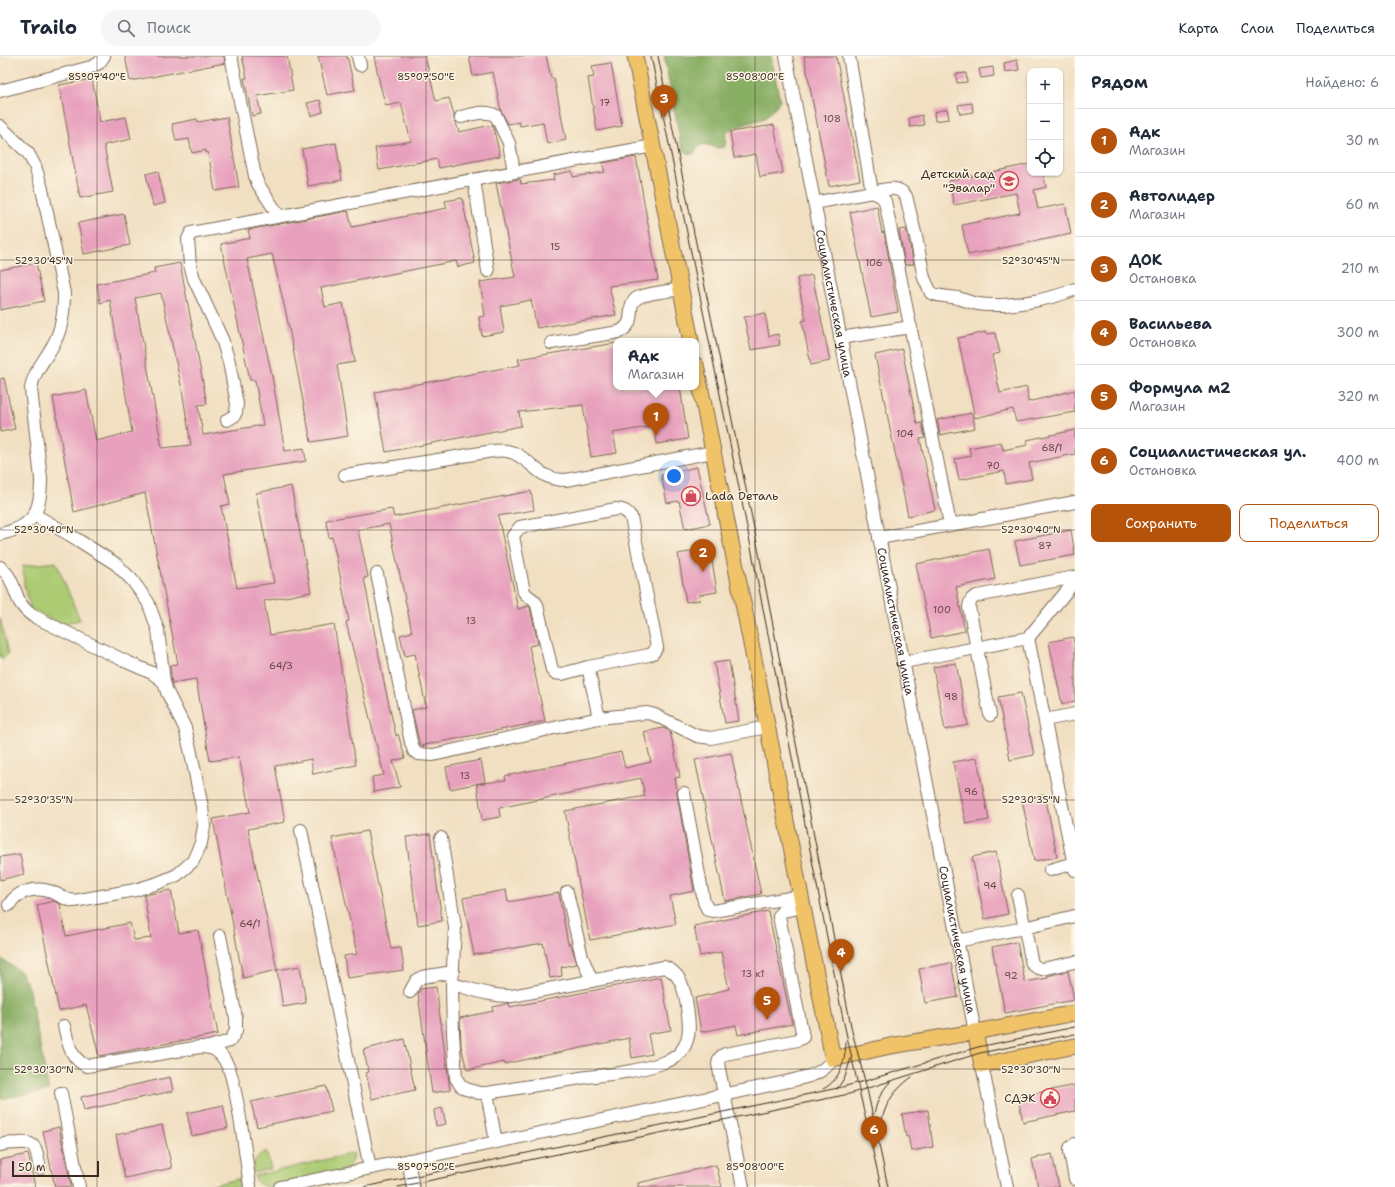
<!DOCTYPE html>
<html lang="ru">
<meta charset="utf-8">
<style>
body{margin:0;font-family:"Shantell Sans",sans-serif;background:#f6f6f7;color:#1f2937}
.controls{position:absolute;right:12px;top:12px;display:grid;overflow:hidden;border-radius:8px;box-shadow:0 1px 3px #0004}
.controls button{width:36px;height:36px;display:grid;place-items:center;padding:0;border:0;border-bottom:1px solid #e0e1e3;background:#fff;color:#1f2937;font:20px sans-serif}
.scale{position:absolute;left:12px;bottom:10px;width:87px;box-sizing:border-box;padding-left:4px;border:2px solid #3b2a1e;border-top:0;font-size:11px;line-height:14px;white-space:nowrap;color:#3b2a1e;-webkit-text-stroke:3px #fcf5e5;paint-order:stroke}
.you{position:absolute;left:674px;top:420px;width:14px;height:14px;margin:-10px;border:3px solid #fff;border-radius:50%;background:#1a73e8;box-shadow:0 0 0 6px #1a73e833}
.badge{display:grid;place-items:center;width:26px;height:26px;border-radius:50%;background:#b45309;color:#fff;font-size:13px;font-weight:700}
.pin{position:absolute;translate:-50% -33px;filter:drop-shadow(0 1px 2px #0008)}
.pin::after{content:'';position:absolute;top:21px;width:14px;height:12px;background:inherit;clip-path:polygon(0 0,100% 0,50% 100%)}
.popup{position:absolute;left:613px;top:282px;width:86px;height:52px;box-sizing:border-box;display:grid;place-content:center;border-radius:8px;background:#fff;filter:drop-shadow(0 1px 3px #0005);font-size:13px;white-space:nowrap;color:#747a83}
.popup b{font-size:15px;color:#1f2937}
.popup::after{content:'';position:absolute;left:50%;top:100%;margin-left:-8px;border:8px solid transparent;border-top-color:#fff}
.list{margin:0;padding:0;list-style:none}
h2{display:flex;justify-content:space-between;align-items:center;height:52px;margin:0;padding:0 16px;font-size:17px}
h2 small{font-size:13px;font-weight:400;color:#747a83}
.list li{display:grid;grid-template-columns:26px 1fr auto;gap:12px;align-items:center;box-sizing:border-box;height:64px;padding:0 16px;border-top:1px solid #e0e1e3}
.list b{display:block;font-size:15px;white-space:nowrap}
.list p{margin:0;font-size:13px;white-space:nowrap;color:#747a83}
.list em{font-size:13px;font-style:normal;color:#747a83}
.actions{display:flex;gap:8px;padding:12px 16px}
.actions a{flex:1;padding:9px 0;border:1px solid #b45309;border-radius:8px;text-align:center;font-size:14px;color:#b45309}
.actions .main{background:#b45309;color:#fff}
.icon{flex:none;width:22px;height:22px;fill:none;stroke:currentColor;stroke-width:2;stroke-linecap:round;stroke-linejoin:round}
.map{position:relative;flex:none;width:1075px;height:1131px;overflow:hidden}
header{display:flex;align-items:center;gap:24px;box-sizing:border-box;height:56px;padding:0 20px;background:#fff;border-bottom:1px solid #e0e1e3}
header strong{font-size:19px}
nav{display:flex;gap:22px;margin-inline-start:auto;font-size:14px}
.search{width:280px;height:36px;background:#f6f6f7;display:flex;align-items:center;gap:10px;box-sizing:border-box;padding:0 14px;border-radius:22px;color:#747a83;font-size:15px}
main{display:flex}
aside{flex:1;background:#fff}
.map>svg:first-child{display:block}
.green{fill:#accb73;stroke:#747a48}
.forest{fill:#89af65;stroke:#626c42}
.building{fill:#e8a1bd;fill-rule:evenodd}
.lines{fill:none;stroke-linecap:round;stroke-linejoin:round}
.minor-casing{stroke:#7b6957;stroke-width:14}
.major-casing{stroke:#7b6957;stroke-width:17}
.minor{stroke:#fff;stroke-width:12}
.major{stroke:#f1c369;stroke-width:15}
.tram{stroke:#3b2a1e;stroke-width:1}
.ticks{fill:none;stroke:#3b2a1e;stroke-width:1;stroke-opacity:0.45}
.labels{text-anchor:middle;dominant-baseline:central;stroke-width:3;stroke-linejoin:round;paint-order:stroke}
.number-label{font-size:10px;fill:#664846}
.poi-label{font-size:12px;fill:#3b2a1e;stroke:#fcf5e5;text-anchor:end}
.street-label{font-size:12px;fill:#3b2a1e;stroke:#fcf5e5}
.ticks-label{font-size:10px;text-anchor:middle;fill:#3b2a1e;stroke:#fcf5e5;stroke-width:3;stroke-linejoin:round;paint-order:stroke}
</style>
<header>
<strong>Trailo</strong>
<div class="search"><svg class="icon" aria-label="search" viewBox="0 0 24 24"><circle cx="10" cy="10" r="6"/><path d="M15 15l6 6"/></svg>Поиск</div>
<nav><a>Карта</a><a>Слои</a><a>Поделиться</a></nav>
</header>
<main>
<div class="map">
<svg width="1075" height="1131" viewBox="0 0 1075 1131">
<rect width="100%" height="100%" fill="#fcf5e5"/>
<filter id="ink" filterUnits="userSpaceOnUse"><feTurbulence type="fractalNoise" baseFrequency=".025" numOctaves="2"/><feDisplacementMap in="SourceGraphic" scale="8" xChannelSelector="R" yChannelSelector="G"/><feConvolveMatrix kernelMatrix="1 2 1 2 8 2 1 2 1" color-interpolation-filters="sRGB"/></filter>
<filter id="wash" filterUnits="userSpaceOnUse"><feTurbulence type="fractalNoise" baseFrequency=".012" numOctaves="4" result="noise"/><feDisplacementMap in="SourceGraphic" scale="16" xChannelSelector="R" yChannelSelector="G"/><feGaussianBlur stdDeviation="0.9" result="paint"/><feColorMatrix in="noise" values="0 0 0 0 0 0 0 0 0 0 0 0 0 0 0 0 0 1.4 0 .05"/><feComposite in="paint" operator="in"/></filter>
<g filter="url(#wash)">
<rect width="100%" height="100%" fill="#f1dfc1"/>
<g class="green">
<path d="M56,506L80,564L59,568L31,553L24,530L23,510Z"/>
<path d="M0,562L8,598L4,602H0Z"/>
<path d="M266,1095L271,1113L253,1117C252,1105 257,1101 266,1095Z"/>
<path d="M354,1097L349,1112L344,1115L271,1131C262,1131 257,1129 254,1120Z"/>
<path d="M242,1122L241,1131H204Z"/>
</g>
<g class="forest">
<path d="M664,0H771L780,45L765,62L730,73L726,77L725,91L718,92L704,88L697,92L694,97L690,99L686,96L681,88Z"/>
<path d="M0,903L3,904L20,915L28,930L49,1034L0,1043Z"/>
</g>
<g id="blocks">
<g class="building">
<path d="M125,0H224L225,7L130,25Z"/>
<path d="M242,0H287L293,34L257,40L261,58L252,60L244,22H247Z"/>
<path d="M318,0H347L355,34L327,39Z"/>
<path d="M374,0H425L436,45L449,42L454,58V63L456,67L459,76L492,69L494,74L500,100L439,112L437,103L379,114L375,92L411,85L401,47L386,50L380,29Z"/>
<path d="M469,0H546L551,22H554L566,84L547,88L543,66L520,70L519,66L508,68L501,55L493,16L473,20Z"/>
<path d="M804,0H836L860,124L829,130Z"/>
<path d="M1017,4L1019,14L1005,16L1004,7Z"/>
<path d="M611,7L622,70L597,75L588,22L594,21L592,10Z"/>
<path d="M993,11L994,20L981,22L979,13Z"/>
<path d="M966,17L967,26L957,27L956,18Z"/>
<path d="M92,23L100,66L126,61L131,83L104,89L113,136L80,142L59,29Z"/>
<path d="M320,44L323,56L311,60L307,47Z"/>
<path d="M972,47L973,56L960,58L958,49Z"/>
<path d="M947,53L949,63L935,65L934,56Z"/>
<path d="M922,59L924,69L910,71L909,62Z"/>
<path d="M227,61L239,131L215,135L208,96L206,97V94L192,97L189,83L176,85L172,68L197,63L198,66Z"/>
<path d="M774,69L783,117L760,121L756,98L734,102L730,76Z"/>
<path d="M336,87L342,124L308,130L302,93Z"/>
<path d="M636,101L658,224L609,230L616,259L537,272L531,244L500,250L504,276L482,280L479,261L485,260L480,226L515,221L496,127L520,123L521,128L554,124L553,119L572,115L573,121L605,116L602,107Z"/>
<path d="M1030,108V117H1043L1046,131L1034,134L1038,153L1065,148L1071,178L968,199L962,169L1020,157L1016,137L954,149L949,125Z"/>
<path d="M158,115L165,147L153,150L146,118Z"/>
<path d="M462,142L475,207L458,211L456,205L321,232L325,251L343,247L355,306L337,309L348,380L311,386L286,257L272,198L247,203L272,320L285,395L304,392L306,405L224,418L230,448L221,450L237,532L274,527L256,437L291,430L311,536L264,545L270,579L334,568L356,709L313,718L311,703L275,710L285,766L248,773L277,914L243,922L213,763L250,756L239,701L210,705L196,623L172,627L170,609L178,608L145,437L74,456L53,341L86,334L96,385L132,376L110,244L100,247L97,228L155,217L154,212L180,207L207,348L198,349L203,379L263,369L255,324H250L221,188L250,182L248,174L348,155L352,171L447,152L445,145ZM161,237L182,334L191,389L162,392L135,242Z"/>
<path d="M877,150L882,177L884,176L898,256L871,261L850,156Z"/>
<path d="M124,158L130,189L84,198L78,167Z"/>
<path d="M906,173L914,208L905,209L899,174Z"/>
<path d="M36,207L44,245L0,254V214Z"/>
<path d="M812,219L830,305L811,309L802,265L806,264L797,222Z"/>
<path d="M765,257L769,280L778,278L780,289L751,294L744,261Z"/>
<path d="M986,276V278L995,277L1000,297L992,299L1000,337L1027,331L1028,346L1075,334V356L1016,366L1013,353L975,362L958,282Z"/>
<path d="M616,287V331H680L688,383L657,388L654,370L613,377L617,397L591,401L583,349L519,356L521,370L386,396L375,336L520,309L518,303Z"/>
<path d="M902,293L917,368L922,367L925,382L920,383L935,454L908,460L875,299Z"/>
<path d="M4,322L15,373L0,376V323Z"/>
<path d="M972,357L975,372L940,379L937,364Z"/>
<path d="M1075,374V398L1029,407L1032,423L1006,428L1004,415L959,424L955,403L971,400L969,392L1001,386L1003,394L1028,389L1027,384Z"/>
<path d="M697,411L710,468L685,473L679,445L667,447L661,419Z"/>
<path d="M531,435L534,454L498,460L518,553L529,550L530,552L538,588L529,590L545,665L420,690L412,654L426,651L415,598L405,600L400,579L412,576L389,468L358,474L368,521L364,522L385,631L396,680L398,678L405,702L393,705L400,731L374,736L372,721L384,719L346,566L349,565L339,514L332,481L329,482L326,464L392,453L394,461Z"/>
<path d="M1071,474L1075,499L1020,509L1015,485Z"/>
<path d="M710,492L717,536L699,539L700,544L686,546L678,498Z"/>
<path d="M989,493L995,523L956,531L965,575L931,582L916,508Z"/>
<path d="M1073,581L1075,592V645L1062,648L1049,586Z"/>
<path d="M729,605L739,665L725,667L714,607Z"/>
<path d="M956,607L968,669L945,674L933,611Z"/>
<path d="M1021,637L1034,699L1010,704L998,641Z"/>
<path d="M663,672L670,675L680,721L675,722L677,734V738L694,835L670,840L676,868L590,884L565,755L645,740L641,722L499,752L500,761L482,764L477,728L506,724L505,720L621,696L625,712L651,706L644,676Z"/>
<path d="M731,697L761,838L725,845L695,704Z"/>
<path d="M977,702L989,764L966,768L953,706Z"/>
<path d="M481,704L485,726L450,733L446,711Z"/>
<path d="M1045,738L1057,801L1034,805L1022,743Z"/>
<path d="M367,775L391,893L401,892L404,914L347,922L344,900L357,898L332,782Z"/>
<path d="M430,778L442,865L418,869L406,781Z"/>
<path d="M996,796L1008,858L985,863L972,801Z"/>
<path d="M20,798L24,818L0,824V801Z"/>
<path d="M171,834L179,877L198,874L218,978L99,1000L86,949L59,955L37,849L54,845L60,848L66,880L130,867L134,884L151,882L144,839Z"/>
<path d="M506,834L508,846L559,837L568,888H571L577,908L561,911L562,920L550,922L543,887L474,899L463,842Z"/>
<path d="M768,855L792,968L738,979L736,969L701,976L695,942L717,937L716,936L729,933L721,896L700,900L694,870Z"/>
<path d="M1017,886L1025,926L1048,922L1047,920L1068,915L1074,944L1005,957L992,891Z"/>
<path d="M951,907L958,941L925,947L919,913Z"/>
<path d="M300,910L306,947L283,951L277,914Z"/>
<path d="M661,921L671,974L648,978L652,998L632,1002L629,982L504,1008V1006L467,1014L461,990L460,962L493,955V951L509,947L510,951Z"/>
<path d="M436,931L450,1034L432,1037L418,938L420,933Z"/>
<path d="M404,983L415,1034L372,1043L366,1017L369,1016L363,994Z"/>
<path d="M170,1021L173,1035L84,1054L81,1041Z"/>
<path d="M1075,1029V1055L1023,1066L1018,1041Z"/>
<path d="M326,1030L332,1055L257,1071L251,1046Z"/>
<path d="M223,1049L228,1072L192,1080L187,1057Z"/>
<path d="M442,1052L446,1068L436,1070L434,1054Z"/>
<path d="M928,1054L933,1091L911,1095L908,1080L906,1081L902,1058Z"/>
<path d="M162,1069L172,1112L125,1122L116,1079Z"/>
<path d="M59,1071L69,1119L71,1131H55L43,1075Z"/>
<path d="M28,1098L35,1131H0V1104Z"/>
<path d="M1052,1098L1059,1131H1038L1032,1103Z"/>
<path d="M716,1109L722,1131H638V1127Z"/>
</g>
</g>
</g>
<g filter="url(#ink)">
<use href="#blocks" fill-opacity="0" stroke="#7b6957" stroke-width="1"/>
<g class="lines">
<defs>
<g id="minor">
<path d="M231,0L255,120L258,128L279,160"/>
<path d="M358,0L360,9"/>
<path id="s1" d="M786,0L975,976"/>
<path d="M0,35L91,11L99,7L104,0"/>
<path d="M461,61C471,59 486,53 496,60L509,87L514,116"/>
<path d="M0,70L28,97L35,110L42,133L64,237C64,257 62,274 52,291C44,305 33,317 31,333L41,423C41,455 34,471 0,478"/>
<path d="M474,124L488,215"/>
<path d="M872,136L881,140L885,145L950,468"/>
<path d="M872,136C884,134 897,128 906,140L916,181L924,222L931,237C939,241 948,240 958,242C965,244 971,247 978,248C1005,252 1051,244 1075,233"/>
<path d="M814,147L872,136L849,0"/>
<path d="M840,282L911,271"/>
<path d="M551,287L619,276C639,266 624,251 637,242C646,237 670,235 681,233"/>
<path d="M227,364L234,360L236,356L237,348L229,306L222,283L194,223L190,209L188,183L191,177L653,90"/>
<path d="M345,419L493,395C500,394 507,394 514,397C535,407 539,424 566,424L713,396"/>
<path d="M879,482L1075,446"/>
<path d="M0,511C3,514 7,517 9,521C18,537 15,547 33,560L127,606L152,617L164,626"/>
<path d="M377,518L411,686L414,695L418,698L433,699L599,662"/>
<path d="M1028,582L1075,525"/>
<path d="M904,606L1028,582L1075,814"/>
<path d="M588,611L562,618L554,617L552,614L537,549C534,542 528,542 524,536L513,480L516,476L520,471L616,453C623,453 627,455 631,461L657,591L653,597L649,599L588,611L599,662L647,657L655,659L697,680L711,682L767,671"/>
<path d="M990,659L969,551C970,545 971,542 977,540L1075,521"/>
<path d="M1045,664L1075,658"/>
<path d="M684,737L704,846L708,854L713,855L801,840"/>
<path d="M301,774L370,1112"/>
<path d="M441,782L455,871L452,931L453,977L456,1022L461,1030L466,1033L479,1037H487C520,1032 554,1026 587,1021C613,1018 640,1015 665,1006C671,1004 678,1000 682,994C693,980 688,960 686,944C683,929 679,916 664,911L512,940C492,941 472,933 452,928"/>
<path d="M1050,814L1074,807"/>
<path d="M567,836L582,901L592,925"/>
<path d="M1018,839L1032,908L1038,912L1042,913L1075,906"/>
<path d="M9,849C17,834 39,830 54,837C61,840 66,844 74,845L135,834L158,827L177,819L193,805L201,787L204,770L202,751L191,697L185,672L167,636L164,626L158,574L148,546L132,524L116,508L70,479L35,459"/>
<path d="M957,885L1024,872L1075,860"/>
<path d="M410,936L416,925L422,921L453,916"/>
<path d="M64,970C68,986 70,1003 87,1010L200,991C212,991 219,994 225,1005C232,1015 233,1028 236,1040C242,1070 246,1100 250,1131"/>
<path d="M209,991L230,985L236,975V962L220,880"/>
<path d="M982,1009L1007,1131"/>
<path d="M61,1037L79,1131"/>
<path d="M487,1037L496,1086"/>
<path d="M1075,1088L1070,1092V1096L1075,1123"/>
<path d="M0,1089C6,1087 13,1087 19,1087C39,1085 36,1097 40,1112"/>
<path d="M408,1104L413,1131"/>
<path d="M280,1131L785,1026C804,1021 820,1021 833,1003"/>
<path d="M743,1131L718,1008C719,1003 720,1000 725,998L798,984L803,981L779,860L782,855L803,851"/>
</g>
<g id="major">
<path d="M635,0L691,285"/>
<path d="M696,309L833,1003L890,990L975,976L1075,957"/>
<path d="M975,976L982,1009L1075,990"/>
</g>
</defs>
<use href="#minor" class="minor-casing"/>
<use href="#major" class="major-casing"/>
<use href="#minor" class="minor"/>
<use href="#major" class="major"/>
<g class="tram">
<path d="M651,0L748,476L843,963L881,1131"/>
<path d="M658,0L755,477L852,975L867,1033L888,1131"/>
<path d="M823,1033C840,1025 846,1003 846,985"/>
<path d="M837,1033L845,1021L851,1002"/>
<path d="M874,1058C877,1045 881,1035 891,1025"/>
<path d="M880,1082C880,1055 891,1036 912,1021"/>
<path d="M364,1131L838,1032L865,1025L978,991L1075,971"/>
<path d="M398,1131L849,1038L980,997L1075,978"/>
</g>
</g>
</g>
<path class="ticks" d="M97,0V1131M426,0V1131M755,0V1131M0,204H1075M0,474H1075M0,744H1075M0,1013H1075"/>
<defs>
<symbol id="school-ring" viewBox="-11 -11 22 22"><circle r="9.5" fill="#fcf5e5" stroke="#d1495b" stroke-width="1.5"/><path d="M0-5L7-2L0 1L-7-2ZM-4 1L0 2.5L4 1V4Q0 6-4 4Z" fill="#d1495b"/></symbol>
<symbol id="shop-ring" viewBox="-11 -11 22 22"><circle r="9.5" fill="#fcf5e5" stroke="#d1495b" stroke-width="1.5"/><path d="M-5-2.5h2.3a2.7 3.5 0 0 1 5.4 0H5L5.5 6h-11ZM-1.5-2.5h3a1.5 2.3 0 0 0-3 0Z" fill="#d1495b"/></symbol>
<symbol id="civic-ring" viewBox="-11 -11 22 22"><circle r="9.5" fill="#fcf5e5" stroke="#d1495b" stroke-width="1.5"/><path d="M-.6-6.5H3V-4.5H.6V-3L4-1V1h2V6H-6V1h2V-1L-.6-3ZM-1.2 2.5V6h2.4V2.5Z" fill="#d1495b"/></symbol>
</defs>
<g fill-rule="evenodd">
<use href="#school-ring" x="998" y="114" width="22" height="22"/>
<use href="#shop-ring" x="680" y="429" width="22" height="22"/>
<use href="#civic-ring" x="1039" y="1031" width="22" height="22"/>
</g>
<g class="labels">
<g class="number-label">
<text x="605" y="46">17</text>
<text x="832" y="62">108</text>
<text x="555" y="190">15</text>
<text x="874" y="206">106</text>
<text x="905" y="377">104</text>
<text x="1052" y="391">68/1</text>
<text x="993" y="409">70</text>
<text x="1045" y="489">87</text>
<text x="942" y="553">100</text>
<text x="471" y="564">13</text>
<text x="281" y="609">64/3</text>
<text x="951" y="640">98</text>
<text x="465" y="719">13</text>
<text x="971" y="735">96</text>
<text x="990" y="829">94</text>
<text x="250" y="867">64/1</text>
<text x="753" y="917">13 к1</text>
<text x="1011" y="919">92</text>
</g>
<g class="poi-label">
<text x="995" y="118">Детский сад<tspan x="995" dy="14">"Эвалар"</tspan></text>
<text x="705" y="440" text-anchor="start">Lada Dеталь</text>
<text x="1036" y="1042">СДЭК</text>
</g>
<g class="street-label">
<text stroke="none"><textPath href="#s1" startOffset="252">Социалистическая улица</textPath></text>
<text stroke="none"><textPath href="#s1" startOffset="576">Социалистическая улица</textPath></text>
<text stroke="none"><textPath href="#s1" startOffset="900">Социалистическая улица</textPath></text>
</g>
</g>
<g class="ticks-label">
<text x="97" y="24">85°07'40"E</text>
<text x="426" y="24">85°07'50"E</text>
<text x="755" y="24">85°08'00"E</text>
<text x="44" y="208">52°30'45"N</text>
<text x="1031" y="208">52°30'45"N</text>
<text x="44" y="477">52°30'40"N</text>
<text x="1031" y="477">52°30'40"N</text>
<text x="44" y="747">52°30'35"N</text>
<text x="1031" y="747">52°30'35"N</text>
<text x="44" y="1017">52°30'30"N</text>
<text x="1031" y="1017">52°30'30"N</text>
<text x="426" y="1114">85°07'50"E</text>
<text x="755" y="1114">85°08'00"E</text>
</g>
</svg>
<div class="controls">
<button>+</button>
<button>−</button>
<button><svg class="icon" aria-label="locate" viewBox="0 0 24 24"><circle cx="12" cy="12" r="6"/><path d="M12 2v4M12 18v4M2 12h4M18 12h4"/></svg></button>
</div>
<div class="scale">50 m</div>
<div class="you"></div>
<div class="pin badge" style="left:656px;top:380px">1</div>
<div class="popup"><b>Адк</b>Магазин</div>
<div class="pin badge" style="left:703px;top:516px">2</div>
<div class="pin badge" style="left:664px;top:62px">3</div>
<div class="pin badge" style="left:841px;top:916px">4</div>
<div class="pin badge" style="left:767px;top:964px">5</div>
<div class="pin badge" style="left:874px;top:1093px">6</div>
</div>
<aside>
<h2>Рядом<small>Найдено: 6</small></h2>
<ul class="list">
<li><span class="badge">1</span><div><b>Адк</b><p>Магазин</p></div><em>30 m</em></li>
<li><span class="badge">2</span><div><b>Автолидер</b><p>Магазин</p></div><em>60 m</em></li>
<li><span class="badge">3</span><div><b>ДОК</b><p>Остановка</p></div><em>210 m</em></li>
<li><span class="badge">4</span><div><b>Васильева</b><p>Остановка</p></div><em>300 m</em></li>
<li><span class="badge">5</span><div><b>Формула м2</b><p>Магазин</p></div><em>320 m</em></li>
<li><span class="badge">6</span><div><b>Социалистическая ул.</b><p>Остановка</p></div><em>400 m</em></li>
</ul>
<div class="actions"><a class="main">Сохранить</a><a>Поделиться</a></div>
</aside>
</main>
